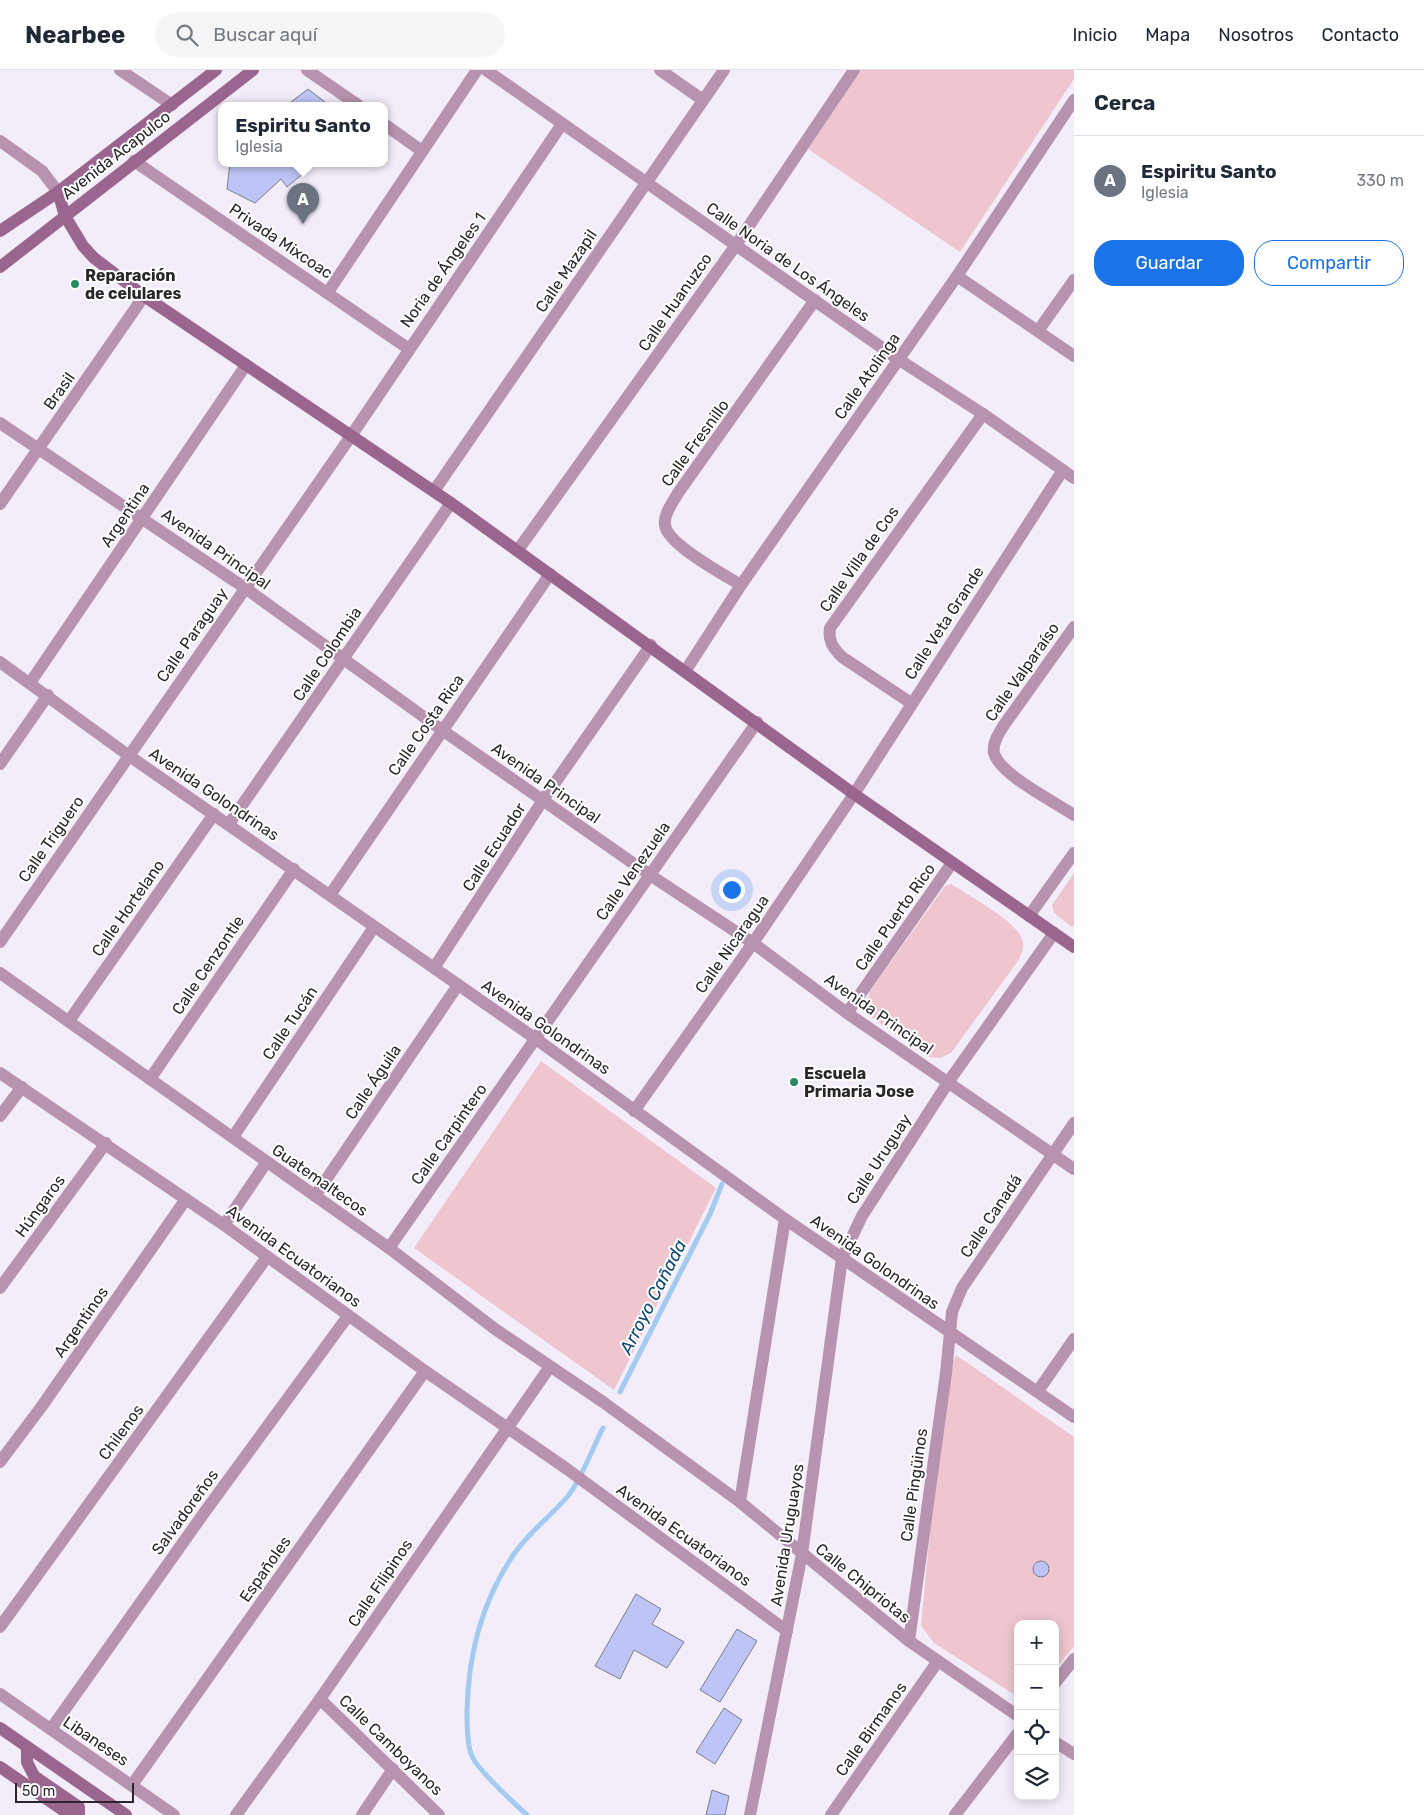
<!DOCTYPE html>
<html lang="es">
<meta charset="utf-8">
<style>
body{margin:0;font-family:Rubik,sans-serif;background:#f6f6f7;color:#1f2937}
.controls{position:absolute;right:15px;bottom:15px;display:grid;overflow:hidden;border-radius:10px;box-shadow:0 2px 12px #0003}
.controls button{width:45px;height:45px;display:grid;place-items:center;padding:0;border:0;border-bottom:1px solid #e0e1e3;background:#fff;color:#1f2937;font:25px sans-serif}
.scale{position:absolute;left:15px;bottom:12px;width:119px;box-sizing:border-box;padding-left:5px;border:2px solid #2a272c;border-top:0;font-size:14px;line-height:18px;white-space:nowrap;color:#2a272c;-webkit-text-stroke:4px #fff;paint-order:stroke}
.you{position:absolute;left:731px;top:819px;width:18px;height:18px;margin:-12px;border:4px solid #fff;border-radius:50%;background:#1a73e8;box-shadow:0 0 0 8px #1a73e833}
.badge{display:grid;place-items:center;width:32px;height:32px;border-radius:50%;background:#1a73e8;color:#fff;font-size:16px;font-weight:700}
.pin{position:absolute;translate:-50% -41px;filter:drop-shadow(0 1px 2px #0008)}
.pin::after{content:'';position:absolute;top:26px;width:18px;height:15px;background:inherit;clip-path:polygon(0 0,100% 0,50% 100%)}
.popup{position:absolute;left:218px;top:32px;width:170px;height:65px;box-sizing:border-box;display:grid;place-content:center;border-radius:10px;background:#fff;filter:drop-shadow(0 1px 4px #0005);font-size:16px;white-space:nowrap;color:#747a83}
.popup b{font-size:19px;color:#1f2937}
.popup::after{content:'';position:absolute;left:50%;top:100%;margin-left:-10px;border:10px solid transparent;border-top-color:#fff}
.list{margin:0;padding:0;list-style:none}
h2{display:flex;justify-content:space-between;align-items:center;height:65px;margin:0;padding:0 20px;font-size:21px}
h2 small{font-size:16px;font-weight:400;color:#747a83}
.list li{display:grid;grid-template-columns:32px 1fr auto;gap:15px;align-items:center;box-sizing:border-box;height:90px;padding:0 20px;border-top:1px solid #e0e1e3}
.list b{display:block;font-size:19px;white-space:nowrap}
.list p{margin:0;font-size:16px;white-space:nowrap;color:#747a83}
.list em{font-size:16px;font-style:normal;color:#747a83}
.actions{display:flex;gap:10px;padding:15px 20px}
.actions a{flex:1;padding:11px 0;border:1px solid #1a73e8;border-radius:20px;text-align:center;font-size:18px;color:#1a73e8}
.actions .main{background:#1a73e8;color:#fff}
.icon{flex:none;width:28px;height:28px;fill:none;stroke:currentColor;stroke-width:2;stroke-linecap:round;stroke-linejoin:round}
.map{position:relative;flex:none;width:1074px;height:1745px;overflow:hidden}
header{display:flex;align-items:center;gap:30px;box-sizing:border-box;height:70px;padding:0 25px;background:#fff;border-bottom:1px solid #e0e1e3}
header strong{font-size:24px}
nav{display:flex;gap:28px;margin-inline-start:auto;font-size:18px}
.search{width:350px;height:45px;background:#f6f6f7;display:flex;align-items:center;gap:12px;box-sizing:border-box;padding:0 18px;border-radius:28px;color:#747a83;font-size:19px}
main{display:flex}
aside{flex:1;background:#fff}
.map>svg:first-child{display:block}
.green{fill:#efc6cf}
.lines{fill:none;stroke-linecap:round;stroke-linejoin:round}
.stream{stroke:#a3caf0;stroke-width:5}
.building{fill:#bec5f6;stroke:#7b7d8a}
.minor{stroke:#b893af;stroke-width:12}
.tertiary{stroke:#b893af;stroke-width:12}
.secondary{stroke:#9a668f;stroke-width:12}
.poi-dot{fill:#278a63;stroke:#fff;stroke-width:2}
.labels{text-anchor:middle;dominant-baseline:central;stroke-width:4;stroke-linejoin:round;paint-order:stroke}
.street-label{font-size:16px;fill:#2a272c;stroke:#fff}
.poi-label{font-size:16px;font-weight:bold;fill:#2a272c;stroke:#fff;text-anchor:start}
.water-label{font-size:18px;font-style:italic;fill:#0e4877;stroke:#fff}
</style>
<header>
<strong>Nearbee</strong>
<div class="search"><svg class="icon" aria-label="search" viewBox="0 0 24 24"><circle cx="10" cy="10" r="6"/><path d="M15 15l6 6"/></svg>Buscar aquí</div>
<nav><a>Inicio</a><a>Mapa</a><a>Nosotros</a><a>Contacto</a></nav>
</header>
<main>
<div class="map">
<svg width="1074" height="1745" viewBox="0 0 1074 1745">
<rect width="100%" height="100%" fill="#f3edfa"/>
<g class="green">
<path d="M861,0H1074V9L960,182L808,79Z"/>
<path d="M1074,803V856L1072,857L1054,843L1052,835Z"/>
<path d="M951,814C968,825 1016,851 1022,869C1025,877 1022,883 1018,891L951,983L940,988L928,987L867,944L866,934L870,921L945,816Z"/>
<path d="M541,991L716,1118L614,1320L414,1178Z"/>
<path d="M956,1285L1074,1367V1576L1055,1600V1554H1018V1627L934,1573L921,1556L944,1313Z"/>
</g>
<g class="lines">
<g class="stream">
<path d="M620,1322L710,1144L722,1114"/>
<path d="M527,1745C514,1733 476,1699 471,1684C467,1672 467,1655 467,1642C468,1585 481,1532 514,1484C529,1462 551,1446 568,1426C581,1410 593,1377 603,1358"/>
</g>
</g>
<g class="building">
<path d="M308,19L329,35H287Z"/>
<path d="M230,93H316L287,117L281,109L255,133L227,119Z"/>
<circle cx="1041" cy="1499" r="8"/>
<path d="M636,1524L661,1539L652,1554L684,1572L667,1598L634,1580L620,1609L595,1596Z"/>
<path d="M737,1559L757,1571L720,1632L700,1620Z"/>
<path d="M724,1638L742,1650L715,1694L696,1682Z"/>
<path d="M712,1720L729,1726L725,1745H706Z"/>
</g>
<g class="lines">
<g class="minor">
<path d="M120,0L172,35"/>
<path d="M307,0L358,35"/>
<path d="M486,0L898,289L983,344L1074,408"/>
<path d="M660,0L703,30"/>
<path d="M384,54L422,81"/>
<path d="M134,91L409,279"/>
<path d="M957,206L1074,286"/>
<path d="M328,222L477,0"/>
<path d="M1038,261L1074,210"/>
<path d="M0,353L245,518L442,660L650,805L753,873L847,943L1074,1099"/>
<path d="M434,421L724,0"/>
<path d="M0,434L144,226"/>
<path d="M518,480L736,175L854,0"/>
<path d="M741,515C724,505 667,474 665,455C663,445 673,432 678,423L815,230"/>
<path d="M1074,557L1004,655C999,663 992,673 994,683C1000,705 1055,732 1074,745"/>
<path d="M0,592L128,685L536,969L785,1149L1074,1347"/>
<path d="M686,600L741,515L957,206L1074,30"/>
<path d="M30,613L246,295"/>
<path d="M911,633L842,587C833,578 828,571 830,558L983,344"/>
<path d="M0,694L48,625"/>
<path d="M229,754L451,433"/>
<path d="M330,825L550,504"/>
<path d="M0,872L351,366L562,54"/>
<path d="M434,898L543,730L651,575"/>
<path d="M0,903L389,1178L495,1259L603,1332L740,1432L909,1571L1018,1646"/>
<path d="M847,943L952,793"/>
<path d="M69,951L214,744"/>
<path d="M0,1003L224,1155L425,1301L567,1399L787,1561"/>
<path d="M150,1009L294,799"/>
<path d="M634,1041L753,873L854,724L1063,400"/>
<path d="M0,1046L22,1017"/>
<path d="M233,1067L374,857"/>
<path d="M315,1126L458,915"/>
<path d="M224,1155L266,1093"/>
<path d="M389,1178L757,652"/>
<path d="M0,1218L106,1073"/>
<path d="M1038,1321L1074,1269"/>
<path d="M0,1392L42,1336L186,1129"/>
<path d="M740,1432L785,1149"/>
<path d="M0,1557L267,1187"/>
<path d="M909,1571L946,1303L952,1242L962,1218L1074,1053"/>
<path d="M1055,1613L1074,1589"/>
<path d="M0,1624L174,1745"/>
<path d="M320,1629L439,1745"/>
<path d="M51,1659L204,1443L348,1246"/>
<path d="M1055,1672L1074,1684"/>
<path d="M132,1715L425,1301"/>
<path d="M236,1745L320,1629L549,1298"/>
<path d="M362,1745L393,1699"/>
<path d="M750,1745L802,1484L842,1188L862,1146L949,1011L1054,863"/>
<path d="M831,1745L938,1591"/>
<path d="M955,1745L1018,1663"/>
</g>
<g class="tertiary">
<path d="M0,71L42,101L58,122"/>
<path d="M1029,846L1074,783"/>
</g>
<g class="secondary">
<path d="M58,122L65,146L83,176L94,188L144,226L451,433L854,724L1074,877"/>
<path d="M0,161L58,122L216,0"/>
<path d="M0,197L253,0"/>
<path d="M0,1658L126,1745"/>
<path d="M27,1677V1692L34,1706L79,1737V1745"/>
<path d="M0,1697L70,1745"/>
</g>
</g>
<g class="poi-dot">
<circle cx="75" cy="214" r="5"/>
<circle cx="794" cy="1012" r="5"/>
</g>
<g class="labels">
<g class="street-label">
<text transform="translate(116 85) rotate(-38)">Avenida Acapulco</text>
<text transform="translate(281 171) rotate(34)">Privada Mixcoac</text>
<text transform="translate(788 192) rotate(35)">Calle Noria de Los Ángeles</text>
<text transform="translate(443 200) rotate(-55)">Noria de Ángeles 1</text>
<text transform="translate(566 201) rotate(-56)">Calle Mazapil</text>
<text transform="translate(675 232) rotate(-55)">Calle Huanuzco</text>
<text transform="translate(867 306) rotate(-55)">Calle Atolinga</text>
<text transform="translate(59 321) rotate(-55)">Brasil</text>
<text transform="translate(695 373) rotate(-54)">Calle Fresnillo</text>
<text transform="translate(125 445) rotate(-56)">Argentina</text>
<text transform="translate(216 479) rotate(35)">Avenida Principal</text>
<text transform="translate(859 489) rotate(-55)">Calle Villa de Cos</text>
<text transform="translate(944 553) rotate(-57)">Calle Veta Grande</text>
<text transform="translate(192 565) rotate(-55)">Calle Paraguay</text>
<text transform="translate(327 584) rotate(-56)">Calle Colombia</text>
<text transform="translate(1022 602) rotate(-55)">Calle Valparaíso</text>
<text transform="translate(426 655) rotate(-55)">Calle Costa Rica</text>
<text transform="translate(546 713) rotate(35)">Avenida Principal</text>
<text transform="translate(214 724) rotate(34)">Avenida Golondrinas</text>
<text transform="translate(51 769) rotate(-55)">Calle Triguero</text>
<text transform="translate(494 777) rotate(-57)">Calle Ecuador</text>
<text transform="translate(633 801) rotate(-55)">Calle Venezuela</text>
<text transform="translate(128 838) rotate(-55)">Calle Hortelano</text>
<text transform="translate(895 847) rotate(-55)">Calle Puerto Rico</text>
<text transform="translate(732 874) rotate(-55)">Calle Nicaragua</text>
<text transform="translate(208 895) rotate(-56)">Calle Cenzontle</text>
<text transform="translate(879 944) rotate(35)">Avenida Principal</text>
<text transform="translate(290 953) rotate(-56)">Calle Tucán</text>
<text transform="translate(546 957) rotate(35)">Avenida Golondrinas</text>
<text transform="translate(373 1012) rotate(-56)">Calle Águila</text>
<text transform="translate(449 1064) rotate(-55)">Calle Carpintero</text>
<text transform="translate(879 1089) rotate(-57)">Calle Uruguay</text>
<text transform="translate(320 1110) rotate(35)">Guatemaltecos</text>
<text transform="translate(40 1136) rotate(-54)">Húngaros</text>
<text transform="translate(991 1146) rotate(-56)">Calle Canadá</text>
<text transform="translate(294 1186) rotate(36)">Avenida Ecuatorianos</text>
<text transform="translate(875 1192) rotate(35)">Avenida Golondrinas</text>
<text transform="translate(81 1252) rotate(-55)">Argentinos</text>
<text transform="translate(121 1362) rotate(-54)">Chilenos</text>
<text transform="translate(914 1415) rotate(-82)">Calle Pingüinos</text>
<text transform="translate(185 1442) rotate(-54)">Salvadoreños</text>
<text transform="translate(684 1465) rotate(36)">Avenida Ecuatorianos</text>
<text transform="translate(787 1465) rotate(-81)">Avenida Uruguayos</text>
<text transform="translate(265 1499) rotate(-55)">Españoles</text>
<text transform="translate(380 1513) rotate(-56)">Calle Filipinos</text>
<text transform="translate(863 1513) rotate(39)">Calle Chipriotas</text>
<text transform="translate(871 1659) rotate(-55)">Calle Birmanos</text>
<text transform="translate(96 1671) rotate(34)">Libaneses</text>
<text transform="translate(391 1675) rotate(44)">Calle Camboyanos</text>
</g>
<g class="poi-label">
<text x="85" y="205">Reparación<tspan x="85" dy="18">de celulares</tspan></text>
<text x="804" y="1003">Escuela<tspan x="804" dy="18">Primaria Jose</tspan></text>
</g>
<g class="water-label">
<text transform="translate(653 1227) rotate(-63)">Arroyo Cañada</text>
</g>
</g>
</svg>
<div class="controls">
<button>+</button>
<button>−</button>
<button><svg class="icon" aria-label="locate" viewBox="0 0 24 24"><circle cx="12" cy="12" r="6"/><path d="M12 2v4M12 18v4M2 12h4M18 12h4"/></svg></button>
<button><svg class="icon" aria-label="layers" viewBox="0 0 24 24"><path d="M12 4l9 5-9 5-9-5zM3 14l9 5 9-5"/></svg></button>
</div>
<div class="scale">50 m</div>
<div class="you"></div>
<div class="pin badge" style="left:303px;top:154px;background:#6b7280">A</div>
<div class="popup"><b>Espiritu Santo</b>Iglesia</div>
</div>
<aside>
<h2>Cerca<small></small></h2>
<ul class="list">
<li><span class="badge" style="background:#6b7280">A</span><div><b>Espiritu Santo</b><p>Iglesia</p></div><em>330 m</em></li>
</ul>
<div class="actions"><a class="main">Guardar</a><a>Compartir</a></div>
</aside>
</main>
